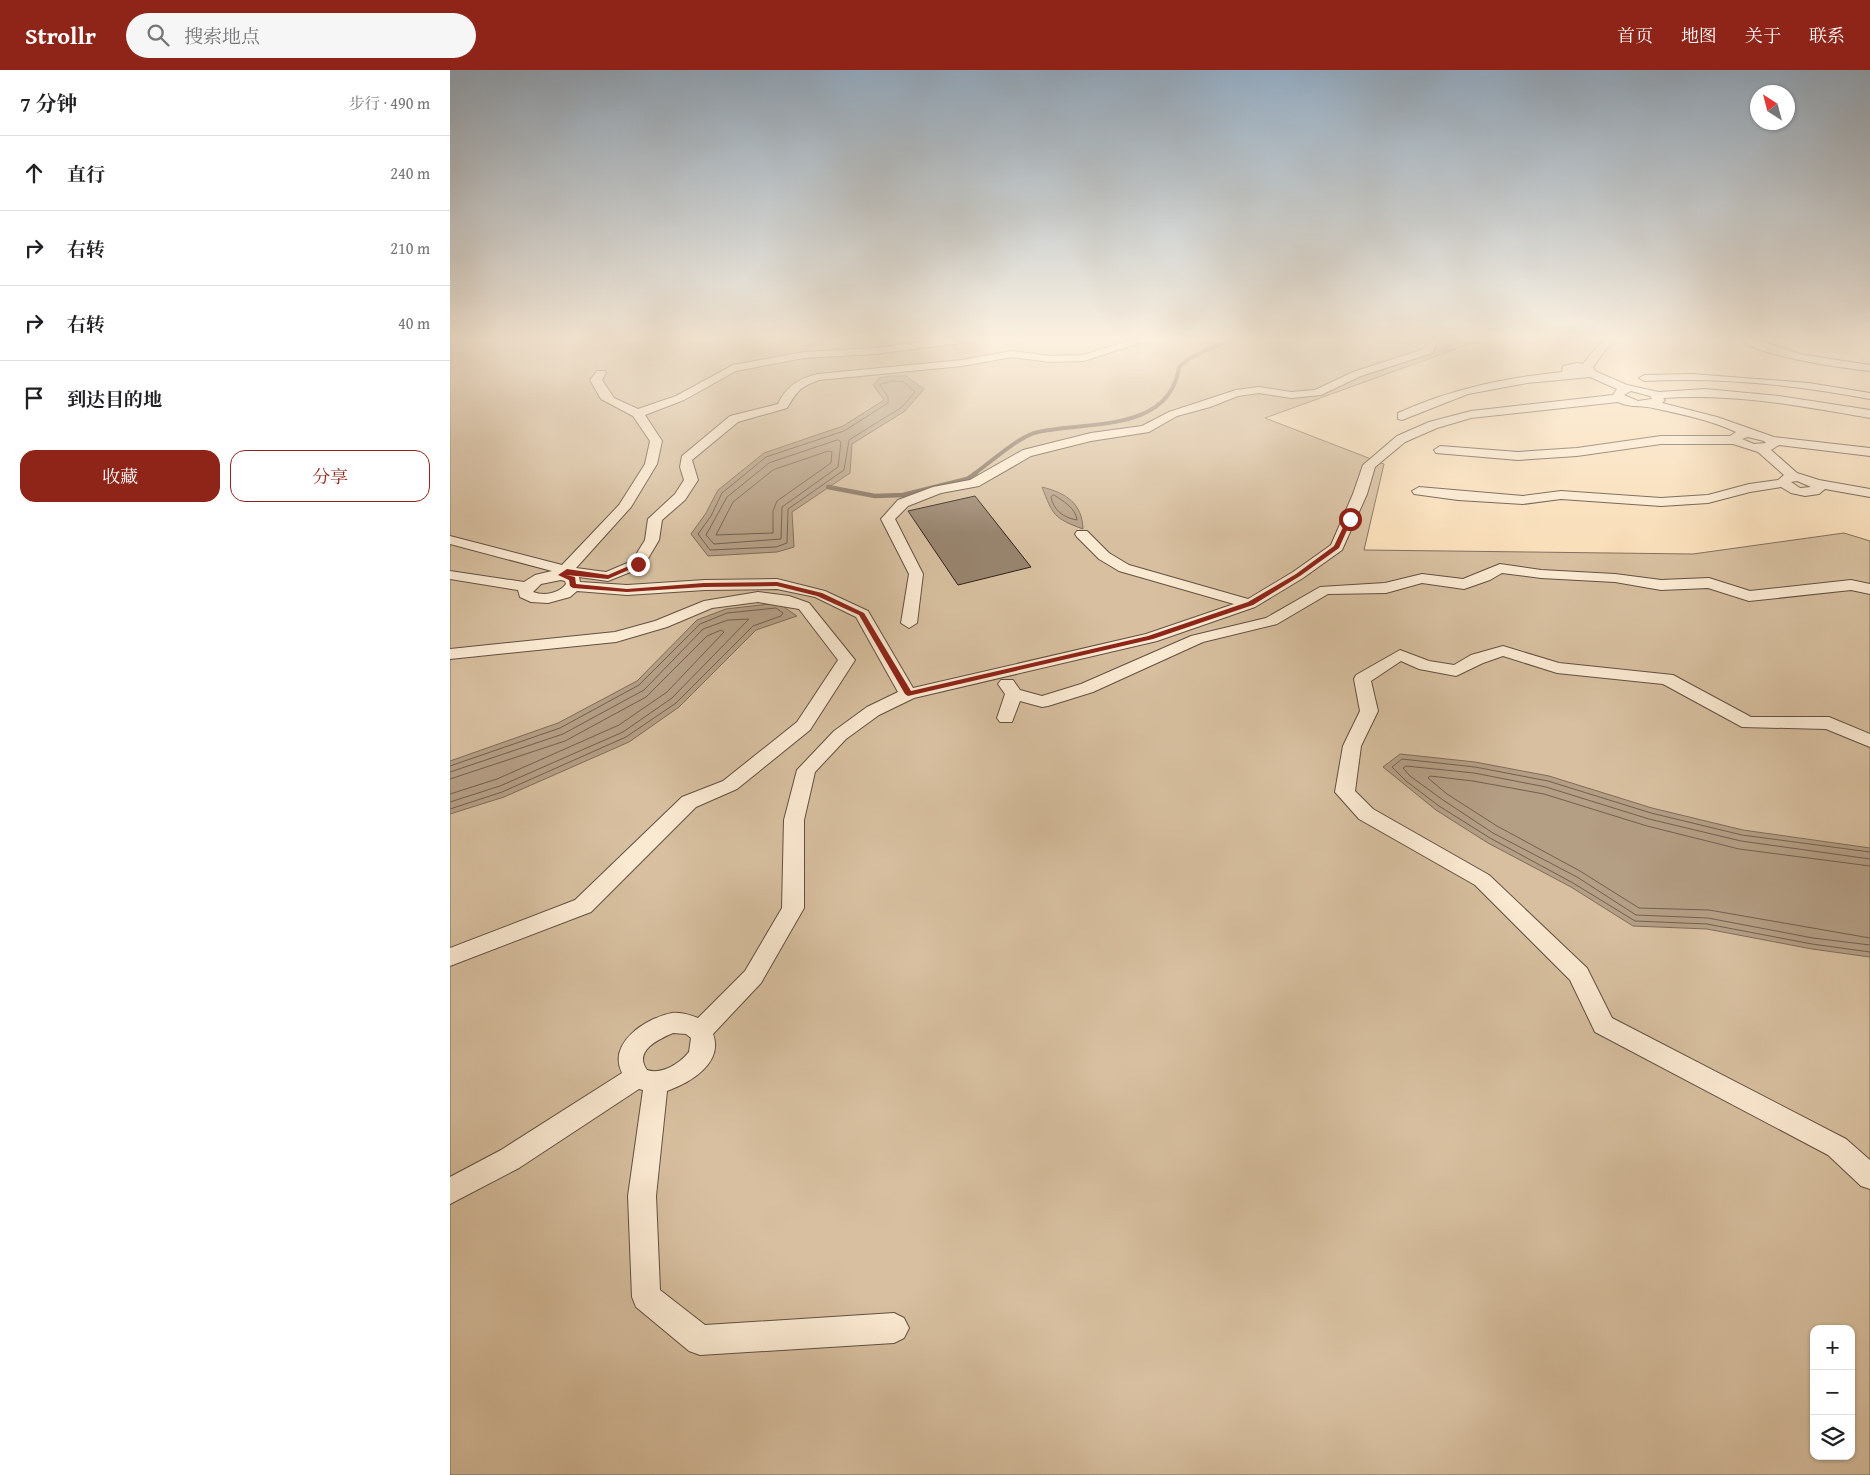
<!DOCTYPE html>
<html lang="zh">
<meta charset="utf-8">
<style>
body{margin:0;font-family:"Gentium Book Plus","Noto Serif SC",serif;background:#f6f6f6;color:#202124}
.controls{position:absolute;right:15px;bottom:15px;display:grid;overflow:hidden;border-radius:10px;box-shadow:0 1px 4px #0004}
.controls button{width:45px;height:45px;display:grid;place-items:center;padding:0;border:0;border-bottom:1px solid #e0e0e0;background:#fff;color:#202124;font:25px sans-serif}
.compass{position:absolute;left:1300px;top:15px;width:45px;height:45px;border-radius:50%;background:#fff;box-shadow:0 1px 4px #0004;rotate:324deg}
.stop{position:absolute;width:15px;height:15px;margin:-11px;border:4px solid #8f2418;border-radius:50%;background:#fff}
.stop.end{background:#8f2418;border-color:#fff;box-shadow:0 1px 5px #0008}
.list{margin:0;padding:0;list-style:none}
h2{display:flex;justify-content:space-between;align-items:center;height:65px;margin:0;padding:0 20px;font-size:21px}
h2 small{font-size:16px;font-weight:400;color:#757577}
.list li{display:grid;grid-template-columns:32px 1fr auto;gap:15px;align-items:center;box-sizing:border-box;height:75px;padding:0 20px;border-top:1px solid #e0e0e0}
.list b{display:block;font-size:19px;white-space:nowrap}
.list em{font-size:16px;font-style:normal;color:#757577}
.actions{display:flex;gap:10px;padding:15px 20px}
.actions a{flex:1;padding:11px 0;border:1px solid #8f2418;border-radius:15px;text-align:center;font-size:18px;color:#8f2418}
.actions .main{background:#8f2418;color:#fff}
.icon{flex:none;width:28px;height:28px;fill:none;stroke:currentColor;stroke-width:2;stroke-linecap:round;stroke-linejoin:round}
.map{position:relative;flex:none;width:1420px;height:1405px;overflow:hidden}
header{display:flex;align-items:center;gap:30px;box-sizing:border-box;height:70px;padding:0 25px;background:#8f2418;color:#fff}
header strong{font-size:24px}
nav{display:flex;gap:28px;margin-inline-start:auto;font-size:18px}
.search{width:350px;height:45px;background:#f6f6f6;display:flex;align-items:center;gap:12px;box-sizing:border-box;padding:0 18px;border-radius:28px;color:#757577;font-size:19px}
main{display:flex}
aside{flex:1;background:#fff}
.map>svg:first-child{display:block}
.green{fill:#d7bf9f;stroke:#83705d;fill-rule:evenodd}
.water{fill:#b49e84;stroke:#7f6c5a}
.lines{fill:none;stroke-linecap:round;stroke-linejoin:round}
.shore{stroke:#726050;stroke-width:1}
.stream-far1{stroke:#7f6c5a;stroke-width:4}
.stream{stroke:#7f6c5a;stroke-width:4.5}
.building{fill:#98846e;stroke:#2f211b}
.minor-casing{stroke:#625043;stroke-width:2}
.minor{fill:#fbead2;fill-rule:evenodd}
.route{fill:#8f2418}
</style>
<header>
<strong>Strollr</strong>
<div class="search"><svg class="icon" aria-label="search" viewBox="0 0 24 24"><circle cx="10" cy="10" r="6"/><path d="M15 15l6 6"/></svg>搜索地点</div>
<nav><a>首页</a><a>地图</a><a>关于</a><a>联系</a></nav>
</header>
<main>
<aside>
<h2>7 分钟<small>步行 · 490 m</small></h2>
<ul class="list">
<li><svg class="icon" aria-label="ahead" viewBox="0 0 24 24"><path d="M12 20V5M6 11l6-6 6 6"/></svg><div><b>直行</b></div><em>240 m</em></li>
<li><svg class="icon" aria-label="right" viewBox="0 0 24 24"><path d="M7 20v-9h11M14 6l5 5-5 5"/></svg><div><b>右转</b></div><em>210 m</em></li>
<li><svg class="icon" aria-label="right" viewBox="0 0 24 24"><path d="M7 20v-9h11M14 6l5 5-5 5"/></svg><div><b>右转</b></div><em>40 m</em></li>
<li><svg class="icon" aria-label="arrive" viewBox="0 0 24 24"><path d="M6 21V4h12l-3 4 3 4H6"/></svg><div><b>到达目的地</b></div></li>
</ul>
<div class="actions"><a class="main">收藏</a><a>分享</a></div>
</aside>
<div class="map">
<svg width="1420" height="1405" viewBox="0 0 1420 1405">
<rect width="100%" height="100%" fill="#f9dfba"/>
<filter id="stains"><feTurbulence type="fractalNoise" baseFrequency=".004" numOctaves="4"/><feColorMatrix values="0 0 0 0 .2 0 0 0 0 .09 0 0 0 0 .02 0 0 0 .5 -.17"/></filter>
<radialGradient id="worn" r=".72"><stop offset=".6" stop-color="#630" stop-opacity="0"/><stop offset="1" stop-color="#630" stop-opacity=".3"/></radialGradient>
<path class="green" d="M0,267H1039L815,348L934,394L914,480L1243,484L1394,463L1420,471V1405H0ZM1364,1259H1401V1386H1364Z"/>
<g class="water">
<path d="M441,306H456L474,319L455,341L402,374L400,403L342,442L344,477L327,482L258,486L241,464L256,443L268,420L314,383L393,356L434,330L423,315L429,308Z"/>
<path d="M592,417C616,423 632,433 633,459C603,448 603,445 592,417Z"/>
<path d="M328,533L347,546L306,560L229,637L179,672L54,727L0,744V691L108,653L187,611L247,550L276,539Z"/>
<path d="M950,684L1025,692L1099,706L1202,738L1293,760L1420,778V887L1362,879L1257,859L1183,856L1121,817L1038,773L986,740L933,697Z"/>
</g>
<g class="lines">
<g class="shore">
<path d="M442,311L454,312L465,322L452,337L399,370L394,400L338,439L337,473L326,477L260,480L248,464L261,446L272,423L316,387L394,361L438,333V327L430,315Z"/>
<path d="M388,370L391,372L388,397L332,437L331,469L264,474L256,465L277,427L319,393Z"/>
<path d="M379,381L382,382L381,393L327,431L323,441V463L266,465L283,432L323,400Z"/>
<path d="M604,425C613,431 626,438 627,450C614,448 603,440 601,427Z"/>
<path d="M0,696L110,658L189,615L250,554L277,543L326,538L333,543L331,546L303,556L226,633L176,667L52,722L0,739"/>
<path d="M0,702L113,664L194,620L253,559L278,550L299,549L222,628L173,662L50,716L0,732"/>
<path d="M0,709L115,671L196,627L257,566L271,560L274,562L217,622L169,655L47,709L0,724"/>
<path d="M1420,782L1292,765L1201,743L1098,711L1025,697L952,689L942,697L956,711L989,736L1040,768L1123,813L1185,851L1257,854L1362,874L1420,882"/>
<path d="M1420,789L1291,771L1199,749L1096,717L1024,703L956,696L953,698L960,706L993,730L1043,763L1127,807L1186,845L1258,848L1363,868L1420,875"/>
<path d="M1420,796L1289,779L1197,756L1094,724L1023,711L980,706L978,708L997,724L1047,756L1130,801L1189,838L1259,840L1420,868"/>
</g>
<path class="stream-far1" d="M524,404C541,392 569,366 588,362C637,351 720,363 729,297L740,288L763,277L792,267"/>
<path class="stream" d="M378,417L425,426L453,425L517,409L526,403"/>
</g>
<path class="building" d="M525,426L581,497L508,515L458,441Z"/>
<g class="lines">
<defs>
<g id="minor">
<path d="M510,267H538L533,270L425,284L354,288L286,301L234,330L195,345L212,371L207,394L181,437L126,498L156,502L182,491L195,470L198,449L225,424L234,410L230,397L232,386L280,346L328,334C336,316 350,308 368,304L512,290L562,281L600,286L633,285L691,267H707L634,291L600,292L562,287L512,296L369,310C350,317 347,321 337,338L288,352L242,390L248,410L235,430L212,450L209,470L193,497L158,511L129,507L130,512L177,515L255,510L327,509L375,521L418,541L463,618L696,564L784,534L669,501L649,489L627,467L625,464L627,461H637L659,483L679,495L798,529L843,502L881,475L903,424L913,395L947,366L979,352L1021,341L1163,325L1167,319L1140,307L1077,313L1018,324L952,350L948,349V343C1001,319 1054,308 1112,302L1113,296L1127,293L1133,294C1146,277 1152,267 1175,267L1156,279L1143,297L1145,301L1177,315L1209,322L1255,319L1329,326L1420,340V348C1350,336 1285,323 1213,328L1215,330L1212,333L1267,347L1324,367L1420,378V386L1329,375L1321,380L1347,403L1369,410L1420,419V427L1375,419L1369,424L1355,426L1341,423L1331,417L1300,422L1258,433L1211,436L1111,429L1073,434L1008,430L964,424L962,421L969,417L1073,426L1111,421L1211,428L1258,425L1299,414L1328,410L1334,405L1308,382L1283,374H1211L1127,386L1068,390L986,383L984,380L990,376L1068,382L1127,378L1211,366H1280L1286,362C1261,350 1230,344 1203,338C1191,335 1180,338 1168,332L1021,348L987,358L955,372L925,397L917,424L892,480L853,508L805,537L707,571L464,628L429,645L396,669L365,702L354,750V838L311,913L263,964C274,993 240,1013 217,1021L206,1126L210,1220L255,1255L444,1243L454,1248L459,1258L454,1268L444,1273L250,1285L239,1281L186,1237L182,1227L178,1126L193,1020L189,1019L69,1098L0,1134V1107L51,1080L172,1003C157,973 196,948 222,943C231,942 240,945 248,948L295,901L332,838L334,750L347,700L384,661L417,637L448,622L406,547L365,527L327,519L255,520L177,525L127,521L120,527L98,533L81,532L70,527L68,520L0,509V501L74,512L85,505L102,501L0,474V466L112,495L169,435L195,394L200,371L183,346L151,329L140,310L147,301H155L156,303L152,310L164,328L188,339L226,326L283,295L354,282L425,278ZM1181,321L1200,326L1202,329L1188,331L1174,325ZM1298,367L1314,371L1316,373L1304,374L1292,369ZM1347,411L1361,417L1350,418L1341,412ZM111,510L115,511L116,514C108,524 94,526 83,522L91,514ZM223,963L236,964L241,968L239,982C230,993 213,1005 197,1000C183,981 209,969 223,963Z"/>
<path d="M981,267H991L982,283L911,306L871,325L841,328L809,323L788,326L760,337L727,346L699,362L641,371L581,386L529,416L491,423L458,436L445,449L473,504L467,553L459,558L451,553L459,504L431,449L448,430L483,417L520,410L573,380L641,363L692,356L719,342L786,320L809,317L841,322L865,320L903,302L974,279Z"/>
<path d="M1286,267H1299L1354,285L1420,295V301C1392,298 1304,286 1286,267Z"/>
<path d="M1242,304L1359,313L1420,323V329C1347,315 1269,307 1195,311L1189,308L1195,305Z"/>
<path d="M1050,494L1091,500L1165,504L1211,510L1259,508L1300,521L1401,510L1420,514V524L1401,520L1299,531L1258,518L1211,520L1165,512L1091,508L1052,503L1040,510L1014,519L972,513L936,523L878,524L827,554L753,572L643,622L598,636L592,637L570,631L562,652H550L547,648L555,624L548,614L551,610H563L570,620L592,626L631,614L741,566L816,548L870,517L935,513L972,504L1013,509Z"/>
<path d="M308,522L339,526L359,533L405,590L360,660L287,719L246,737L141,842L0,896V878L125,830L232,727L273,711L347,652L388,590L349,539L308,532L262,538L217,557L166,572L0,589V579L165,562L205,551L254,531Z"/>
<path d="M1053,576L1109,593L1223,605L1301,647H1379L1420,664V677L1376,659L1292,657L1213,614L1107,603L1053,586L1033,593L1006,606L969,599L951,591L921,611L928,641L911,676L905,721L923,739L1039,805L1137,898L1162,948L1396,1069L1420,1090V1119L1411,1116L1378,1085L1145,962L1120,910L1025,815L909,749L885,722L893,676L910,641L904,609L906,605L950,580L979,591L1004,595L1021,585Z"/>
</g>
</defs>
<use href="#minor" class="minor-casing"/>
<use href="#minor" class="minor"/>
</g>
<linearGradient id="sky" x2="0" y2="1"><stop stop-color="#93abc0"/><stop offset="0.58" stop-color="#fcf1e0"/><stop offset="1" stop-color="#fcf1e0" stop-opacity="0"/></linearGradient>
<rect width="1420" height="464" fill="url(#sky)"/>
<path class="route" d="M900,447L902,449L889,478L850,506L803,535L703,569L458,626L455,624L409,545L367,526L327,516L254,517L177,522L123,518L120,516L119,510L108,505L117,499L158,505L188,492L190,495L158,509L116,505L125,507L126,514L177,519L254,513L327,512L372,523L414,543L461,621L698,566L798,532L846,504L884,476L897,449Z"/>
<rect width="100%" height="100%" filter="url(#stains)"/>
<rect width="100%" height="100%" fill="url(#worn)"/>
</svg>
<div class="controls">
<button>+</button>
<button>−</button>
<button><svg class="icon" aria-label="layers" viewBox="0 0 24 24"><path d="M12 4l9 5-9 5-9-5zM3 14l9 5 9-5"/></svg></button>
</div>
<svg class="compass" viewBox="-18 -18 36 36"><path d="M0-13l5 13h-10z" fill="#e53935"/><path d="M0 13l5-13h-10z" fill="#757577"/></svg>
<div class="stop" style="left:900px;top:449px"></div>
<div class="stop end" style="left:188px;top:494px"></div>
</div>
</main>
